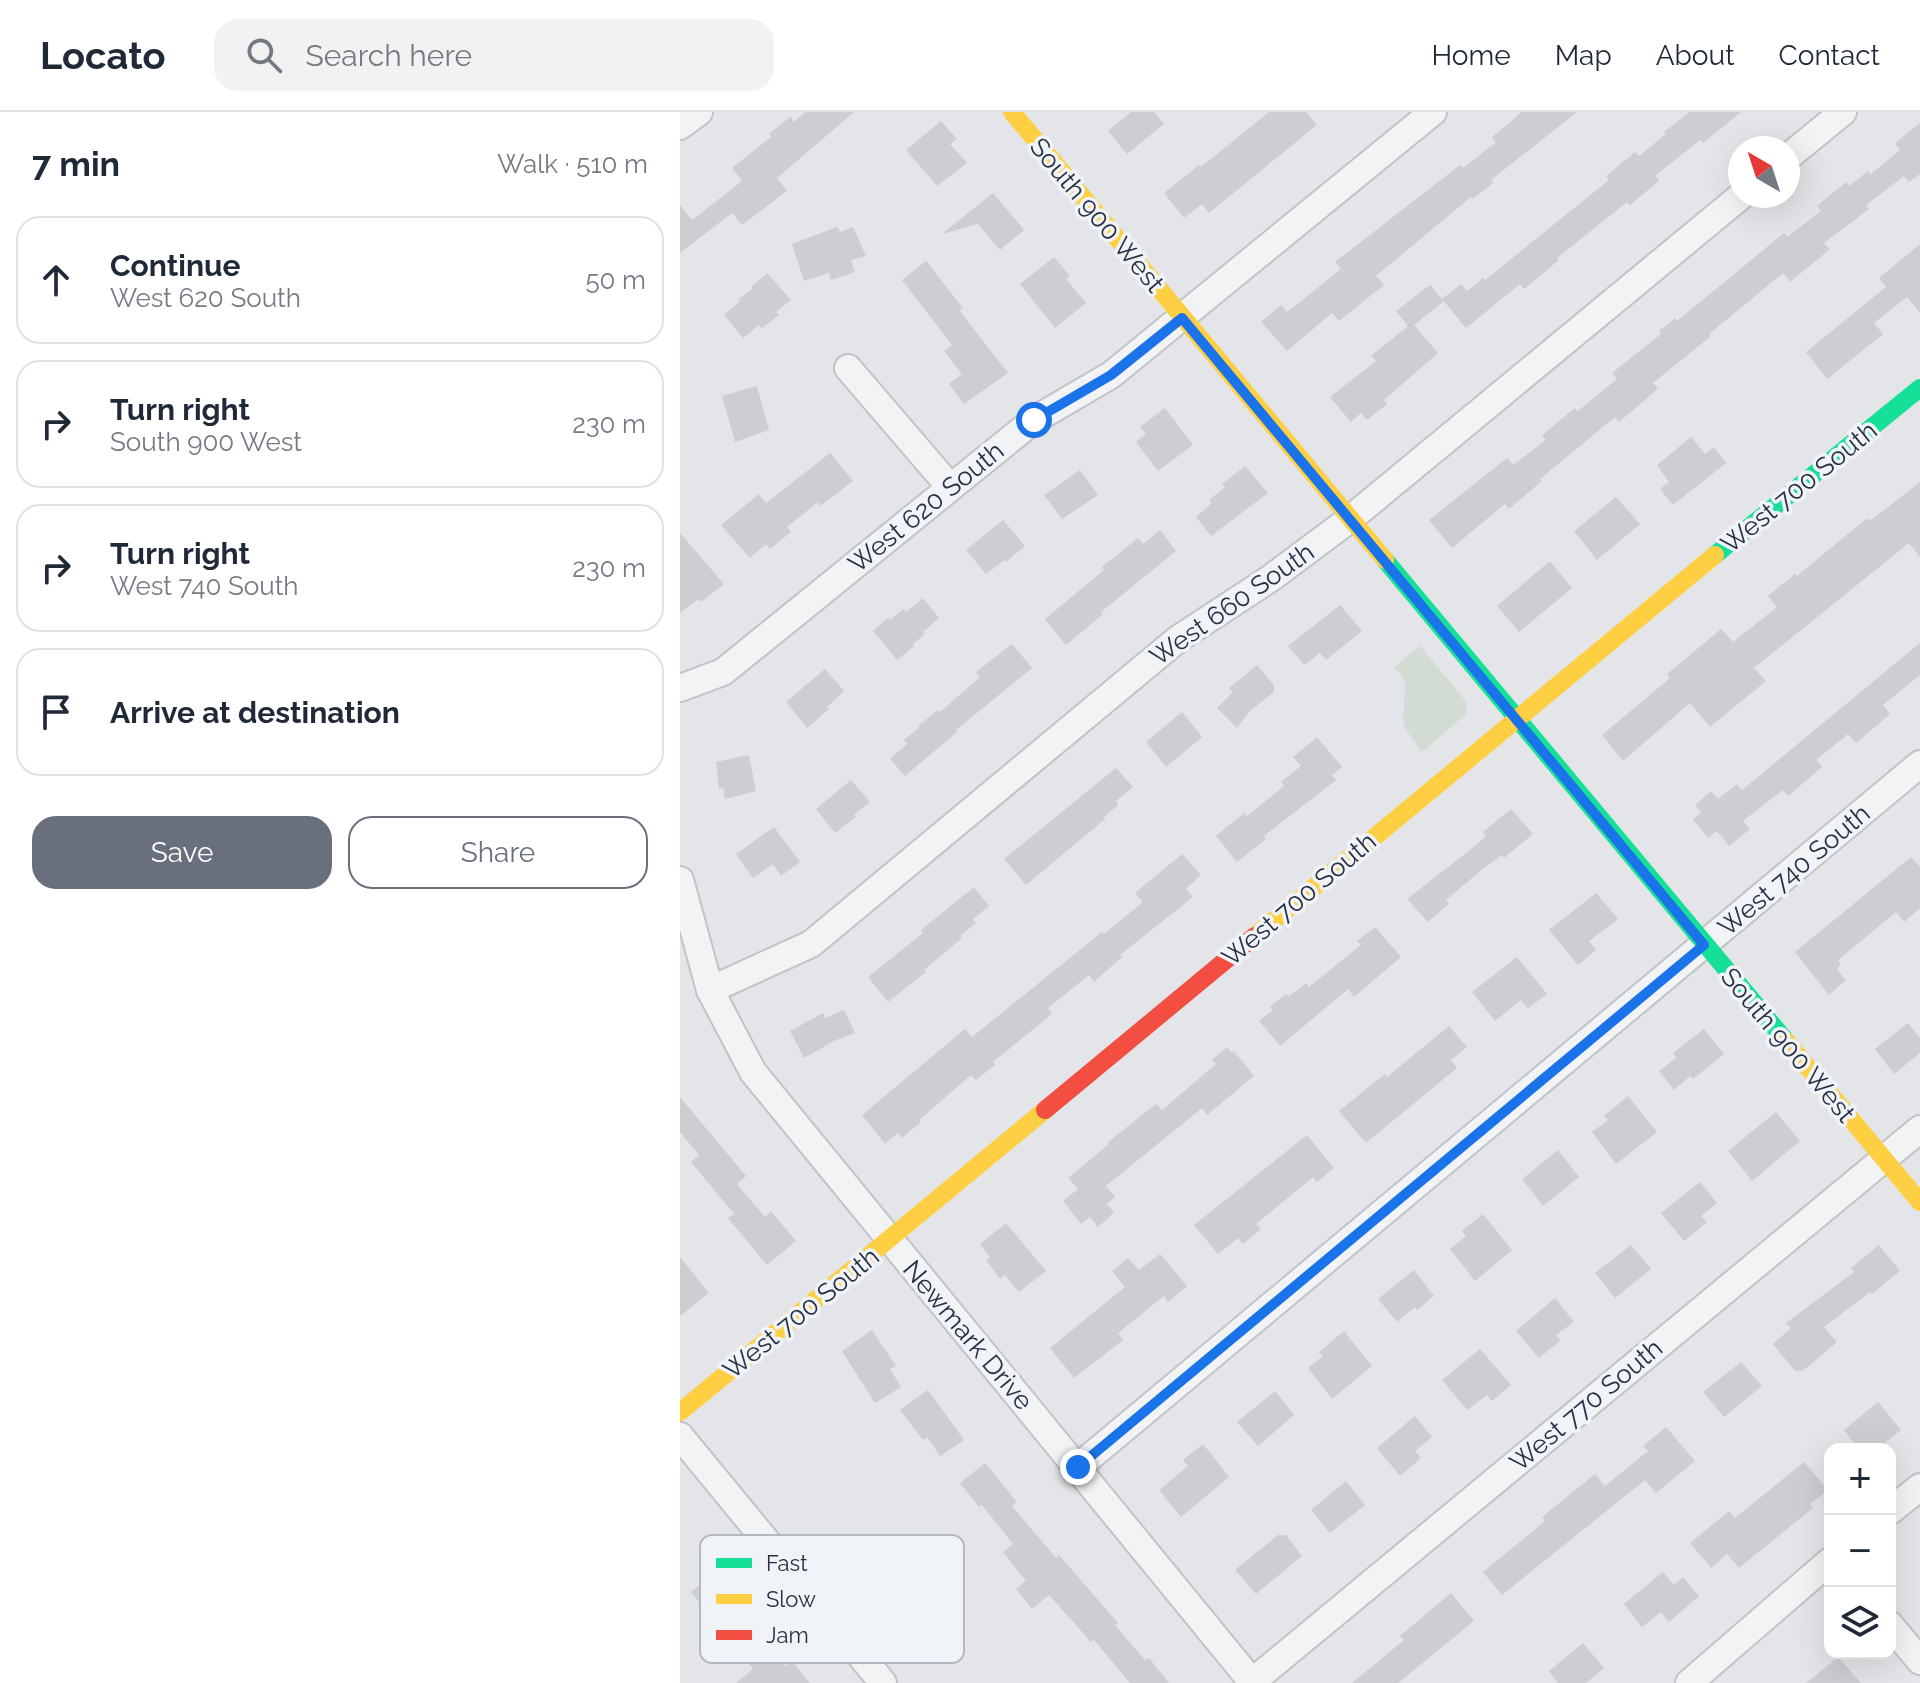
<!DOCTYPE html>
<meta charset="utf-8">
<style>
body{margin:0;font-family:Raleway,sans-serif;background:#f2f2f3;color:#1f2937}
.controls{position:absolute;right:24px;bottom:24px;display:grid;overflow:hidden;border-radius:16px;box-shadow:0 8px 32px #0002}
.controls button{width:72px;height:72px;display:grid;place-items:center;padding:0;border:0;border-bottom:2px solid #e0e1e3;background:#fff;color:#1f2937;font:40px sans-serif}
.compass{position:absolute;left:1048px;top:24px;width:72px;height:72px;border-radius:50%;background:#fff;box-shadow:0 8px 32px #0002;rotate:321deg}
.stop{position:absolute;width:24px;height:24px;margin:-18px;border:6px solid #1a73e8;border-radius:50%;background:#fff}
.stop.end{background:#1a73e8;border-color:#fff;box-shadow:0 2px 8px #0008}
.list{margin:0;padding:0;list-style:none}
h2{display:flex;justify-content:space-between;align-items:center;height:104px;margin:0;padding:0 32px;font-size:34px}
h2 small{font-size:26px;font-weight:400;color:#747a83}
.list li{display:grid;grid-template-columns:52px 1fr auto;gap:24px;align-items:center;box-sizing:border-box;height:128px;margin:0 16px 16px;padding:0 16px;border:2px solid #e0e1e3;border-radius:24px}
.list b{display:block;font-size:30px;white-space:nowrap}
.list p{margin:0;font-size:26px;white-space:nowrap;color:#747a83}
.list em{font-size:26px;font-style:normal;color:#747a83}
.actions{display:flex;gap:16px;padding:24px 32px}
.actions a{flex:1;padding:18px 0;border:2px solid #696f7d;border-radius:24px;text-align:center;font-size:28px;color:#696f7d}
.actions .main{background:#696f7d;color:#fff}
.icon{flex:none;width:44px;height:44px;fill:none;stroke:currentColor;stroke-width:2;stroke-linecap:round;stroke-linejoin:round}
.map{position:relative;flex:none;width:1240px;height:1571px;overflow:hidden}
header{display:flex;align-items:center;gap:48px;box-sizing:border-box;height:112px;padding:0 40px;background:#fff;border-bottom:2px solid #e0e1e3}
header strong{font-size:38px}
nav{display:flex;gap:44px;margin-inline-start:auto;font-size:28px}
.search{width:560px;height:72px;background:#f2f2f3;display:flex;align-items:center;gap:20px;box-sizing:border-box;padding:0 28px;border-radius:24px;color:#747a83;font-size:30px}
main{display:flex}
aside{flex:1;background:#fff}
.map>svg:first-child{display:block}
.green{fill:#d2dcd3}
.building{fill:#cdced2}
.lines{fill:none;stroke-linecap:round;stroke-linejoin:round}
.street-casing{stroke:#c1c3c6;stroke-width:30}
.street{stroke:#f2f3f5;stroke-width:26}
.fast{stroke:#16e098;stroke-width:18}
.slow{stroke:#ffcf43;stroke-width:18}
.jam{stroke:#f24e42;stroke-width:18}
.route{stroke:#1a73e8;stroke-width:10}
.labels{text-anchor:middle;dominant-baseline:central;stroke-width:7;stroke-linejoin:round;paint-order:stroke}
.street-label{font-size:26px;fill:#283043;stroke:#f0f3f7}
.key{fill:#f0f3f7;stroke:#b4b8c1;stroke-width:2}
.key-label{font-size:22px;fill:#283043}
</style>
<header>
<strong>Locato</strong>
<div class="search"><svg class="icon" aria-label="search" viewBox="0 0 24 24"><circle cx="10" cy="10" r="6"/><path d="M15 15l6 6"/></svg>Search here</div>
<nav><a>Home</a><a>Map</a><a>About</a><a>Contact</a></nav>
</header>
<main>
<aside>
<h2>7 min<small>Walk · 510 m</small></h2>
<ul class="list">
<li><svg class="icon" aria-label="ahead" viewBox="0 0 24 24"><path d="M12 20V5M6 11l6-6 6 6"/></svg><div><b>Continue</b><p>West 620 South</p></div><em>50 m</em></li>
<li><svg class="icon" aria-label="right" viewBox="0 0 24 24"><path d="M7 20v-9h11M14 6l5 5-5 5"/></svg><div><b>Turn right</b><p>South 900 West</p></div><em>230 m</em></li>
<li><svg class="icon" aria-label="right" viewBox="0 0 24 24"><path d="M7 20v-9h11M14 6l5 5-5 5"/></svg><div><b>Turn right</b><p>West 740 South</p></div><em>230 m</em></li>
<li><svg class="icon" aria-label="arrive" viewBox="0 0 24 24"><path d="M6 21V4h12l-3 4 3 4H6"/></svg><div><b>Arrive at destination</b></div></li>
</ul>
<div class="actions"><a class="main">Save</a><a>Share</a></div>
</aside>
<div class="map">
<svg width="1240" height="1571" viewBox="0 0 1240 1571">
<rect width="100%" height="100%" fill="#e3e5e8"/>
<path class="green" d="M740,534L783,586L786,591V602L742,640L726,618L723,606L725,573L723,566L714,555Z"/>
<g class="building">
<path d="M125,0H174L97,66L107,79L62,113L52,101L0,141V93L12,108L62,69L52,56L91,25L89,22L110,5L114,10Z"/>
<path d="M451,0H474L484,12L447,42L428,19Z"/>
<path d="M589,0H626L637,13L529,101L522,92L504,106L484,81L519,53L521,55Z"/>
<path d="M842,0H897L811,68L813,71L793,87L791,85L696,164L704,173L659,209L652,201L607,239L581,210L601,193L607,200L620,190L661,157L655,150L780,53L783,56L816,30L812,25Z"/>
<path d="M1010,0H1061L1023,31L1020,28L975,64L979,69L950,93L947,90L877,146L879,148L844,177L840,172L786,216L762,187L781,172L787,179L803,166L805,168L929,68L926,64L955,40L959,44L986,22L984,20Z"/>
<path d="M261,9L277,27L270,32L287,51L257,74L226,38Z"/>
<path d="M1240,11V62L1229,70L1224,64L1186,93L1189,97L1144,131L1150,137L1110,170L1103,161L1029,222L1031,224L973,271L978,277L939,310L935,305L860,367L862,369L829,397L825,392L772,436L749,408L827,346L833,353L866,328L862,323L895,296L898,299L937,267L932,261L981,222L979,219L995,206L997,209L1104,121L1107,125L1141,99L1137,94L1166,70L1169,74L1188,59L1190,63L1220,38L1215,31Z"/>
<path d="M313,81L344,118L320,138L298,112L262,122Z"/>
<path d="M157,115L160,120L173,115L186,144L171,148L175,160L151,168L149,161L124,169L112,132Z"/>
<path d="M1240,132V201L1227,185L1194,211L1203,222L1147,267L1126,240L1206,175L1199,166Z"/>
<path d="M374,145L390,164L386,167L406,191L375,216L340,172Z"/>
<path d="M246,149L283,196L279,198L328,261L284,292L269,272L282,262L264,239L272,233L222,168Z"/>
<path d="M87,161L111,188L96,200L99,203L82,216L79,213L63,226L44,203L60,189L58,187L72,177L71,175Z"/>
<path d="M750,173L764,189L734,213L758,241L704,288L707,292L687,308L681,301L671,310L650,285L696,249L691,244L728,214L716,199Z"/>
<path d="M77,274L89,318L55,330L42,284Z"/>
<path d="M485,296L513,333L478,359L456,330L466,322L460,315Z"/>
<path d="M1011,325L1025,342L1034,335L1046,351L993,393L980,377L989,370L977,353Z"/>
<path d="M150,341L173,369L140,394L138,390L107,415L111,420L90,437L86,432L70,446L41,413L79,382L86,391Z"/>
<path d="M565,354L588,381L531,424L516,405L532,391L529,388L545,375L542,372Z"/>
<path d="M400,358L418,383L382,407L364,383Z"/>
<path d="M1240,370V445L1229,431L1074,556L1086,569L1030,615L1010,591L943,649L922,623L990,566L987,562L1041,517L1053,530L1097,495L1088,484L1115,462L1117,464L1187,406L1190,409Z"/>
<path d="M936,385L960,412L917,448L894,419Z"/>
<path d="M323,408L345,434L326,450L325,448L306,462L286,438Z"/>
<path d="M480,418L496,439L421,500L423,502L386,533L365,507L424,458L422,455L458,426L463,432Z"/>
<path d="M0,421L44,472L21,490L18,487L0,501Z"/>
<path d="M870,449L892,476L839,520L817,494Z"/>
<path d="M243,486L259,506L243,520L245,522L233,532L234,534L217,548L193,519L208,506L210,508L223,497L226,500Z"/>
<path d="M660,493L682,519L646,548L640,541L624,553L608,534Z"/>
<path d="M1240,531V563L1203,593L1210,602L1176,631L1168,622L1136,648L1142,655L1108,684L1103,678L1063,709L1070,717L1049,734L1037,719L1028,726L1013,708L1021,701L1015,693L1031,679L1038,687L1057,672L1062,678Z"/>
<path d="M332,532L352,556L276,618L277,620L225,664L210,647L227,632L224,628L240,615L238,614L258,598L260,600L300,565L296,560Z"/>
<path d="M577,553L594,573V580L569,600L557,616L537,596L553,580L549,576Z"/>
<path d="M145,557L164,579L147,595L149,597L127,616L106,590Z"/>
<path d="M502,600L522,625L486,655L466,630Z"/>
<path d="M637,625L662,655L652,663L656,668L584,724L586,727L557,750L536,724L564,701L566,705L604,674L601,670L621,654L613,645Z"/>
<path d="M69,643L76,679L45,687L43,676L39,677L36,650Z"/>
<path d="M436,656L453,675L436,689L438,693L424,705L425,707L346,773L324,747Z"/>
<path d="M171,668L190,690L174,703L176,705L155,721L136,697Z"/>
<path d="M831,697L853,722L824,746L822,743L804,756L766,788L769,792L748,810L727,787L790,738L806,724L803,720Z"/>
<path d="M94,715L120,750L101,764L93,752L73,766L56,742Z"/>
<path d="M502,742L521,763L506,777L513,785L440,843L442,845L414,870L409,863L368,896L372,902L313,950L315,953L296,968L291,963L239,1008L241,1010L222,1026L218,1021L205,1032L182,1003L285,917L292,925L422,820L424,822L463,790L455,781Z"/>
<path d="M1231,745L1240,755V796L1224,810L1216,800L1158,848L1161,853L1157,857L1166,868L1149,883L1115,840Z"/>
<path d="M294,775L309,794L293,807L296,811L280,824L282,826L244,858L246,860L208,890L188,865L243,821L241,818Z"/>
<path d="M916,781L938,807L909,829L916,838L898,853L869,818Z"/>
<path d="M695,815L721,845L674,885L668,877L600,934L579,909L593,898L590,895L606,882L608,885L626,871L629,875L681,833L677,829Z"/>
<path d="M837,845L867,882L848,896L841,888L815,909L792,880Z"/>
<path d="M164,898L175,921L156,928L124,946L110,919L143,901L145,906Z"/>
<path d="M1228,911L1240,926V941L1214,962L1195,937Z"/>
<path d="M769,914L787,935L771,948L777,956L686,1031L659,999L705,962L707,965Z"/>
<path d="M1024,917L1044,942L1013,967L1010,964L994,978L979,959L996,946L993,941Z"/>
<path d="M547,935L552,941L554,939L574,964L527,1003L522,996L426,1074L435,1085L427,1092L434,1101L418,1115L410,1105L401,1112L383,1089L398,1077L388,1066L429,1032L428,1030L476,992L482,998L536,952L532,948Z"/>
<path d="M948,984L977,1020L936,1052L912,1020L928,1008L924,1004Z"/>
<path d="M0,985L66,1064L57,1072L85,1105L91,1099L116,1129L87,1153L48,1106L54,1102L11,1050L19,1043L0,1020Z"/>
<path d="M1096,1000L1120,1029L1072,1069L1048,1039Z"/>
<path d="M627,1023L654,1056L637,1070L633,1065L576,1112L581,1117L563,1132L558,1126L538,1142L514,1113Z"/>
<path d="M878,1038L899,1065L863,1094L842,1067Z"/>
<path d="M1020,1070L1037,1091L1021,1104L1027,1110L1004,1129L981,1101Z"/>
<path d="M803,1102L832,1138L795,1169L770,1137L786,1124L782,1119Z"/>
<path d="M326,1111L366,1159L339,1180L325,1163L320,1167L306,1148L310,1145L300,1132Z"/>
<path d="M951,1133L971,1157L935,1186L915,1161Z"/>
<path d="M1199,1133L1220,1159L1192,1182L1190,1180L1144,1215L1157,1230L1123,1259H1115L1093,1232L1111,1216L1106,1211L1174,1160L1171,1156Z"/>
<path d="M480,1142L507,1174L488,1190L484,1184L438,1221L443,1228L394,1266L370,1236L445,1175L432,1159L448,1146L459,1158Z"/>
<path d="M0,1145L29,1181L0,1204Z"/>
<path d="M734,1158L754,1184L737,1198L735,1195L717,1210L698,1187Z"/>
<path d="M875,1186L894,1210L876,1223L880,1229L859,1246L836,1219Z"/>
<path d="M192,1218L216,1254L210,1257L221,1275L195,1291L162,1239Z"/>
<path d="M664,1219L692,1254L652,1287L628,1256L643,1244L639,1240Z"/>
<path d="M800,1237L831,1273L812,1289L807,1283L787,1298L762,1268Z"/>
<path d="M1061,1250L1082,1274L1044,1305L1023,1280Z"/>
<path d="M248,1278L284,1328L260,1344L247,1325L243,1328L220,1298Z"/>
<path d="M595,1279L614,1303L578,1334L557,1310Z"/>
<path d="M1198,1290L1221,1318L1197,1337H1179L1164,1318Z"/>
<path d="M735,1304L752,1325L735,1339L741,1346L720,1364L697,1336Z"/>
<path d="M986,1315L1015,1349L976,1381L965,1368L822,1483L803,1460L865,1409L862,1405L915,1362L925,1374L968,1339L963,1334Z"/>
<path d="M523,1332L549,1365L501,1405L479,1378L508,1354L503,1348Z"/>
<path d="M1124,1350L1148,1378L1130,1392L1133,1396L1059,1456L1047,1442L1031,1456L1010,1431L1049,1399L1055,1406Z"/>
<path d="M305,1351L337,1390L332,1394L376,1446L379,1443L438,1511L435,1513L465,1548L469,1546L489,1571H450L414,1528L411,1530L369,1483L352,1497L336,1477L346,1469L323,1440L333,1432L302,1393L299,1395L280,1371Z"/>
<path d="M666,1369L685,1393L650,1421L631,1398Z"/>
<path d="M598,1423H606L622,1444L576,1482L555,1458Z"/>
<path d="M983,1460L994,1473L1003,1465L1019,1484L989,1510L981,1500L962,1515L944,1492Z"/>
<path d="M31,1464L45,1480L54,1474L82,1507L72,1514L105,1554L112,1549L130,1571H56L73,1557L11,1480Z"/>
<path d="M771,1481L794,1509L718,1571H672L724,1528L720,1524Z"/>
<path d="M903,1531L924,1556L906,1571H878L869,1559Z"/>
<path d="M1158,1545L1181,1571H1126Z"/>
</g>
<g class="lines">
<defs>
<g id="street">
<path d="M0,14L19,0"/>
<path d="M1108,45L1163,0"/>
<path d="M168,256L270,375"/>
<path d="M0,576L43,560L354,308L431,263L753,0"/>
<path d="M0,768L30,878L73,960L573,1571"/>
<path d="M30,878L131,832L498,527L591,466L670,407L1061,84"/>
<path d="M0,1324L203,1571"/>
<path d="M398,1355L1240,652"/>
<path d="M1210,1399L1240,1375"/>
<path d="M1210,1513L1240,1549"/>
<path d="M572,1570L1240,1017"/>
<path d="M1009,1571L1150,1449"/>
</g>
</defs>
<use href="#street" class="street-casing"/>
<use href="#street" class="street"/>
<g class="fast">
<path d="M1035,443L1240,276"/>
<path d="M705,448L1106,929"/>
</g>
<g class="slow">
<path d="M332,0L705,448"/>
<path d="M575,824L1035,443"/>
<path d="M1106,929L1240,1090"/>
<path d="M0,1300L365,998"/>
</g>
<path class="jam" d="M365,998L575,824"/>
</g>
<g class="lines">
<path class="route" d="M354,308L431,263L502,206L1024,833L398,1355"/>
</g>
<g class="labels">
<g class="street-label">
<text transform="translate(417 103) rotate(50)">South 900 West</text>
<text transform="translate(1119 375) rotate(-39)">West 700 South</text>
<text transform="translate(246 395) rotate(-39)">West 620 South</text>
<text transform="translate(552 492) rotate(-35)">West 660 South</text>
<text transform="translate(1114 758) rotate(-40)">West 740 South</text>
<text transform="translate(619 787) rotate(-40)">West 700 South</text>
<text transform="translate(1108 933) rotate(50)">South 900 West</text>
<text transform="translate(121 1201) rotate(-39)">West 700 South</text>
<text transform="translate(288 1223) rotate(50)">Newmark Drive</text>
<text transform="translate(906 1293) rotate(-40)">West 770 South</text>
</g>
</g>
<rect x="20" y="1423" width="264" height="128" rx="12" class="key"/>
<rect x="36" y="1446" width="36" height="10" fill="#16e098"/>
<rect x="36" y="1482" width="36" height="10" fill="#ffcf43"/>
<rect x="36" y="1518" width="36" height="10" fill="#f24e42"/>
<g class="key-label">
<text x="86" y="1459">Fast</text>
<text x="86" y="1495">Slow</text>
<text x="86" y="1531">Jam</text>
</g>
</svg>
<div class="controls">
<button>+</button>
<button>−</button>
<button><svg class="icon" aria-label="layers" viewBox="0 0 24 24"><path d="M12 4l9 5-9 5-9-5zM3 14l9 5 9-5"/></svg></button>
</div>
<svg class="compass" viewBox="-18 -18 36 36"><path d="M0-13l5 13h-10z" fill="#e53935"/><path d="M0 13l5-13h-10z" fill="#747a83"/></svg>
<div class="stop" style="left:354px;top:308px"></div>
<div class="stop end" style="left:398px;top:1355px"></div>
</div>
</main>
